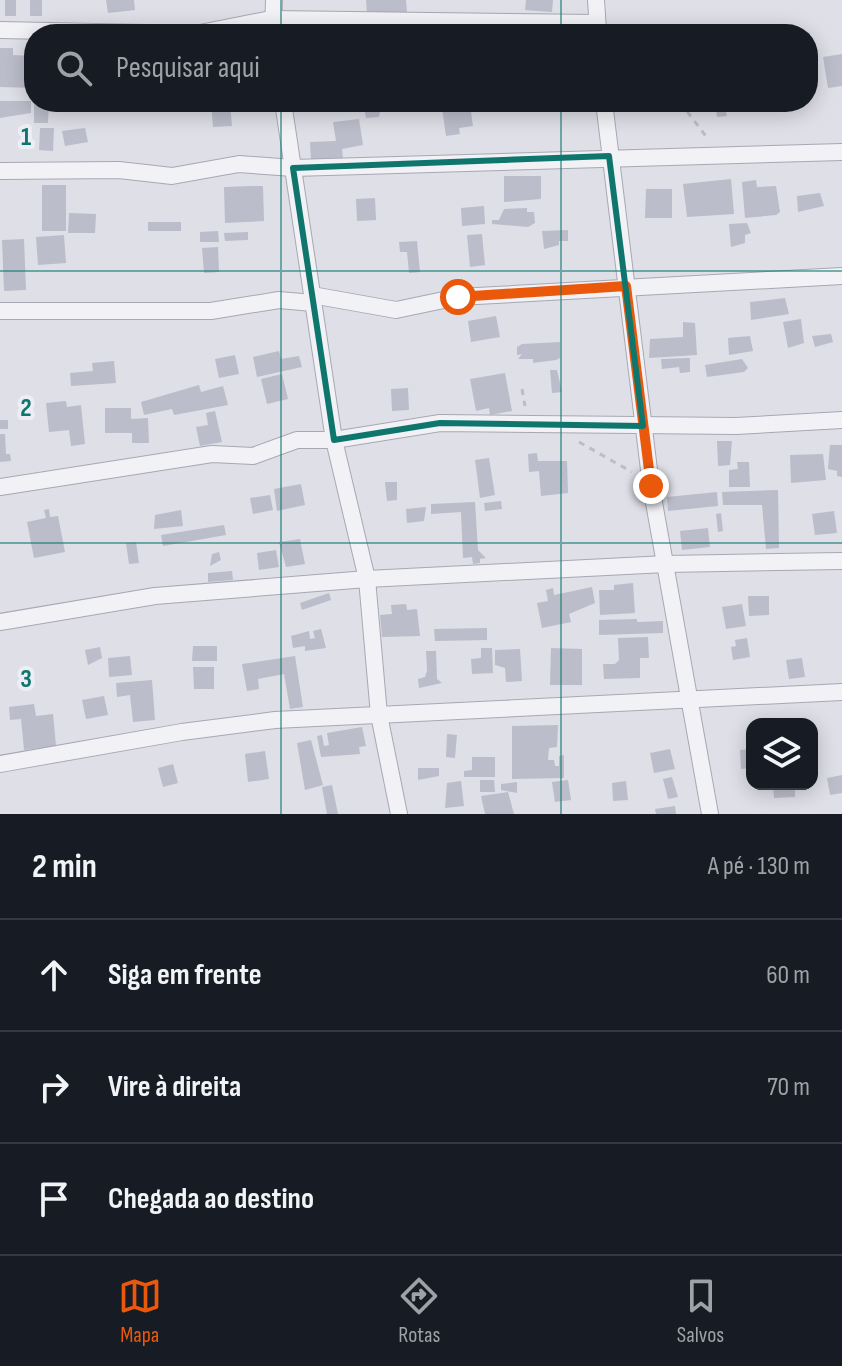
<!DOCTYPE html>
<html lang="pt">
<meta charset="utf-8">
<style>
body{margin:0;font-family:"Sofia Sans Condensed",sans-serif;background:#242831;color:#f1f3f6}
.controls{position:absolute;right:24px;bottom:24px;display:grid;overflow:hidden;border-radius:16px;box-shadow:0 4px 20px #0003}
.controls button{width:72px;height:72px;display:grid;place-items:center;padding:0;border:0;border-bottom:2px solid #363941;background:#171b24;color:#f1f3f6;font:40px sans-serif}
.stop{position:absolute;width:24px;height:24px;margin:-18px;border:6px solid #ea580c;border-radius:50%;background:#fff}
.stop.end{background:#ea580c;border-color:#fff;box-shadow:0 2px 8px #0008}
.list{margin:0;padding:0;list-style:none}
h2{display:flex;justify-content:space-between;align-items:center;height:104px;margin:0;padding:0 32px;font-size:34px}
h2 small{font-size:26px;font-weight:400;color:#9ea1a6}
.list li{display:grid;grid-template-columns:52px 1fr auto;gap:24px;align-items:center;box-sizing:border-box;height:112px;padding:0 32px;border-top:2px solid #363941}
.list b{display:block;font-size:30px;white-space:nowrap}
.list em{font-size:26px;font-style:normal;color:#9ea1a6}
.icon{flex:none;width:44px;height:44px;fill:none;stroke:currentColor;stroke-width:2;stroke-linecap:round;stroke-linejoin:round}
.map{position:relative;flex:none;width:842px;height:814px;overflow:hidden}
.search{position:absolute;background:#171b24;box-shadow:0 4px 20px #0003;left:24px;right:24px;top:24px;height:88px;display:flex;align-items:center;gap:20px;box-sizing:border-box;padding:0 28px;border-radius:32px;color:#9ea1a6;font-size:30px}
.sheet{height:440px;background:#171b24}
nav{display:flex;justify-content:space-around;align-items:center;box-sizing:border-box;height:112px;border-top:2px solid #363941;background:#171b24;font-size:22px;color:#9ea1a6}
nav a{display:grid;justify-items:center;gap:4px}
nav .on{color:#ea580c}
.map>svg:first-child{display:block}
.building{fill:#bbbdca}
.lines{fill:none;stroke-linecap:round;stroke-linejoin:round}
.street-casing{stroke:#a7a8b4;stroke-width:18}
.path{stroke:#bdbdc6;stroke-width:3;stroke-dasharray:6 6;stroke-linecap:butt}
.street{stroke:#f1f1f6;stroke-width:16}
.route{stroke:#ea580c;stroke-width:10}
.marked{fill:none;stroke:#0f766e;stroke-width:6;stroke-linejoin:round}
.grid{fill:none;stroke:#0f766e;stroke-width:2;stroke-opacity:0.55}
.grid-label{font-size:26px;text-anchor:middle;font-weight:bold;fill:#0f766e;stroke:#edeef5;stroke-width:8;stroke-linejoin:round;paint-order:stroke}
</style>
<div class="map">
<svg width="842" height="814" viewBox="0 0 842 814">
<rect width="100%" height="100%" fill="#dedfe7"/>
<g class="building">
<rect x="5" y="0" width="11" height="16"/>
<rect x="30" y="0" width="12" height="16"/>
<path d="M106,0H134L135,10L108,13Z"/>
<path d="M366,0H406L407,12L367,14Z"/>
<path d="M526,0H553L552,12L525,10Z"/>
<path d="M0,48H13V55L34,56L33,88L0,87Z"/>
<path d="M842,54V86L828,88L823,57Z"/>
<path d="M0,101H31V113L0,118Z"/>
<path d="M34,102H49L48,123H34Z"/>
<rect x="125" y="102" width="17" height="6"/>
<path d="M211,102H230L232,126L213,127Z"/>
<path d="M363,102H410L411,109L380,112L379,117L366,118Z"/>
<path d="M715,102H770L771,107L726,112L727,116L717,117Z"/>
<path d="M470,104L473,126L459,128L460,134L446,136L442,108Z"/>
<path d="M359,119L363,145L342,149L343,159L311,161L310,142L336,141L333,122Z"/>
<path d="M40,128H54L53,151L39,150Z"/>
<path d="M85,128L88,142L65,146L62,131Z"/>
<path d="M504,176H541V199L504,202Z"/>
<path d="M731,179L734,214L687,217L683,184Z"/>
<path d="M756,180L757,187L776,186L780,212L776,215L745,218L742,182Z"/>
<rect x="42" y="185" width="24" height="46"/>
<path d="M254,186H263L264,221L225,223L224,187Z"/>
<path d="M646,189H672V218H645Z"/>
<path d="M820,193L824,206L798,212L797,196Z"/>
<path d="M375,198L376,220L357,221L356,199Z"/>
<path d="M484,206L485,224L462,226L461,208Z"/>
<path d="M527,208V212H534L535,223L528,227L492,224V220H499L504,209Z"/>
<path d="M69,213L96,214L95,233H68Z"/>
<rect x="148" y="222" width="33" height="9"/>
<path d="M747,223L751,233L745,235V243L731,247L729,224Z"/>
<path d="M568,230V241H559V245L544,249L542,231Z"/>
<path d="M218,231L219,242H200V232Z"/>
<path d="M248,232V240L225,241L224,233Z"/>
<path d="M482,234L485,265L470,267L467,235Z"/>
<path d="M64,235L66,263L38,265L36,237Z"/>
<path d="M24,239L26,290L4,291L2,240Z"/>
<path d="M417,241L420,272L409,273L407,252H400L399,242Z"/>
<path d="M218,247L219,272L204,273L202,248Z"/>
<path d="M785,298L789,314L751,320L750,302Z"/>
<path d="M496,316L500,337L471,342L468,321Z"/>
<path d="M801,319L804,343L788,348L783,322Z"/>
<path d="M683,322L695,323L697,355L649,358L650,339L683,337Z"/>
<path d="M831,334L833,342L815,347L812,336Z"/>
<path d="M750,336L753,351L729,355L728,338Z"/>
<path d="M560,342V358L556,360L533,363V359H518L522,354L517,355V347L522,344Z"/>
<path d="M279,351L281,359L299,356L302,367L257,377L253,357Z"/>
<path d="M235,355L239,374L219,378L215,359Z"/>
<path d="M690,358V372L680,373L679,367L662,369L661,359Z"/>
<path d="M742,359L748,368L744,372L707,377L705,365Z"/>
<path d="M114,361L116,383L71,386L70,373L93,371L92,363Z"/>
<path d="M550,370H557L562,392L552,393Z"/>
<path d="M505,373L512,411L490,415L489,408L476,411L470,379Z"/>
<path d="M282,374L288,399L267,404L261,379Z"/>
<path d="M199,385L201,392L223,386L228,405L174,415L172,409L144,415L141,402Z"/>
<path d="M408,388L409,410L392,411L391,389Z"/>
<path d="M66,401L67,407L81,405L85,444L71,446L69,430L49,432L46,403Z"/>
<path d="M105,408H131V419L148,418L149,443H132V433H105Z"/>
<path d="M215,411L222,442L200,446L196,427L208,425L206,413Z"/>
<rect x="0" y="420" width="8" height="9"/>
<path d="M0,434H5L6,454H10L11,461L0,462Z"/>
<path d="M717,441H732L730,465L718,466Z"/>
<path d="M830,445H842V477L837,476V471L828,469Z"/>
<path d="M537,453L538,461H567L568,493L541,496L539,471L529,472L528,454Z"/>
<path d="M823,454L826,480L791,483L790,455Z"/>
<path d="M489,458L495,495L480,498L475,460Z"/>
<path d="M737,462H749L750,487H729V470L738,469Z"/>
<path d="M385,482H397V500L387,501Z"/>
<path d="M301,484L305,505L277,511L274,489Z"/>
<path d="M778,490L779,548L766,549L762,505H723L722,492Z"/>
<path d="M717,492L718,506L668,511L667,497Z"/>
<path d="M270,495L273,510L253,514L250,498Z"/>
<path d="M501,501L502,509L485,511L484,503Z"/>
<path d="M475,502L478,550L486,558L480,559V563L473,564L472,557L463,558L461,512L431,514V504Z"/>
<path d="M426,507L424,521L407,523L406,509Z"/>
<path d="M49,509L50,517L58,516L65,552L34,558L27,522L46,518L44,510Z"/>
<path d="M181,510L183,526L154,529L155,515Z"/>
<path d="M834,511L837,533L815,535L812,514Z"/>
<path d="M721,513L723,531L718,532L716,514Z"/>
<path d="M224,525L226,535L163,546L161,535Z"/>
<path d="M708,528L710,547L682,550L680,531Z"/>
<path d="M300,539L305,564L286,567L279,542Z"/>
<path d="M136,542L139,563L129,564L126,543Z"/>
<path d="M276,550L279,567L259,570L257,553Z"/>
<path d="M219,552L221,560L210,566L212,554Z"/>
<path d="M232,571L233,580L208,582V573Z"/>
<path d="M633,583L635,613L600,615L599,590H614V585Z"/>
<path d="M592,587L595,603L569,614L571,622L542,628L537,603L548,601L546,590L553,588L554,595Z"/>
<path d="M329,593L331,600L302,610L300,603Z"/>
<path d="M748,596H769V615L749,616Z"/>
<path d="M406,604L407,610L417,609L420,636L382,637L380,615L392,614L391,605Z"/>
<path d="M742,604L746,626L726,629L722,607Z"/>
<path d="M637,619V622L663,621V633L599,635V620Z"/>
<path d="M487,628V640L435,641L434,629Z"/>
<path d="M321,629L326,648L305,651V646L293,648L291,636L309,631L310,639L315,638L313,631Z"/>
<path d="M648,637L649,658H640V678L604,679L603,664H615L619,660L618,638Z"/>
<path d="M747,638L750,657L733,660L731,647L736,646L735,640Z"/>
<path d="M193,646H217V661H192Z"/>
<path d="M100,647L102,658L88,665L85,650Z"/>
<path d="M481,648H492L493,673L472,674L471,659L481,658Z"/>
<path d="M551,648L582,649V685H550Z"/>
<path d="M520,649L522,681L506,682L505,668L495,665V650Z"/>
<path d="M426,651H436L437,679L442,683L419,688L418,679L425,677L427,671Z"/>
<path d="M130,656L132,675L109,677L108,658Z"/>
<path d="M295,656L303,707L290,709L284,674L258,679L259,689L247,691L242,664Z"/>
<path d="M802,658L805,677L789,679L786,660Z"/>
<path d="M193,667H214V689H194Z"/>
<path d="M152,680L155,720L133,722L130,695L117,697L116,683Z"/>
<path d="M104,696L108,715L86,719L82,700Z"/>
<path d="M34,704L36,716L53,714L56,746L24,750L21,719L10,720L9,707Z"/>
<path d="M558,725L557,747L549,748L548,760H554L555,766H559V756L564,755V778L512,779V726Z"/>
<path d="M362,727L366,746L359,747L360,754L321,757L317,736L322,735L324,746L329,745L327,733Z"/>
<path d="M447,734L457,735L455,758L446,757Z"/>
<path d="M311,740L323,785L305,790L297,743Z"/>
<path d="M670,749L675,769L654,773L650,753Z"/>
<path d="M752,749V768L741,769L740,750Z"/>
<path d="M265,751L269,779L248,782L245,754Z"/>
<path d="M472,757H495V777H464V771L472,770Z"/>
<path d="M173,764L178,783L163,787L158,768Z"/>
<path d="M418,768H439V776L418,780Z"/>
<path d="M842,775V793L830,795L827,778Z"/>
<path d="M672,777L678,797L668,799L663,779Z"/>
<path d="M480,780H494L495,792H480Z"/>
<path d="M568,780L571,800L555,802L552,782Z"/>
<path d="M461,781L464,806L445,808L447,783Z"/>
<path d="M626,781L628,800L613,801L612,783Z"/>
<path d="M517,782V793L501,790V784Z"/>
<path d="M773,784H795V797L774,798Z"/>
<path d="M332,785L338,814H327L322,787Z"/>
<path d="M508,792L514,814H485L481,796Z"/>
<path d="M675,806L676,814H656L655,809Z"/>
</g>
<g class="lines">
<defs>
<g id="street">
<path d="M596,0L598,30"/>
<path d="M0,30L195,34L271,19L597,23"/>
<path d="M273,34L274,0"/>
<path d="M283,102L334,440L367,579L379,715L399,814"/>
<path d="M604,102L651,486L710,814"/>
<path d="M0,171L119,170L172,176L239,164L293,168L842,152"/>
<path d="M312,295L396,310L458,297L842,276"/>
<path d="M0,311H211L279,300L313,303"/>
<path d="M0,487L212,454L253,456L297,440H334L440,423L736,426L842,420"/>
<path d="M0,622L155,596L367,579L666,564L842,561"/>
<path d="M0,764L182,732L275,720L842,692"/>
</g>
</defs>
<use href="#street" class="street-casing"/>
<g class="path">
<path d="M680,102L708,139"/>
<path d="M522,389L525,406"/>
<path d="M579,442L632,472"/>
</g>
<use href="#street" class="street"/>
</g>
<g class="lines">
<path class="route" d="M458,297L626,286L651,486"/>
</g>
<path class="marked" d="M609,156L643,426L440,423L334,440L293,168Z"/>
<path class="grid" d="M281,0V34M561,0V34M281,102V814M561,102V814M0,271H842M0,543H842"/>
<g class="grid-label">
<text x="26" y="145">1</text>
<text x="26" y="416">2</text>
<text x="26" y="687">3</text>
</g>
</svg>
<div class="controls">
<button><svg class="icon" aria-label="layers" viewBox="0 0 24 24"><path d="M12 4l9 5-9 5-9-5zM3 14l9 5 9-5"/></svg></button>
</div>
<div class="stop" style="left:458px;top:297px"></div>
<div class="stop end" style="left:651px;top:486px"></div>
<div class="search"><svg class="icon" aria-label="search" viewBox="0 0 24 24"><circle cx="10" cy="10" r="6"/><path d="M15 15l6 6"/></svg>Pesquisar aqui</div>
</div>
<section class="sheet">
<h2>2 min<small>A pé · 130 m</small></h2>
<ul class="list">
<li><svg class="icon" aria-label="ahead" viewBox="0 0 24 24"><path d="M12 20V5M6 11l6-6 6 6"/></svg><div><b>Siga em frente</b></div><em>60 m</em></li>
<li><svg class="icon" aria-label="right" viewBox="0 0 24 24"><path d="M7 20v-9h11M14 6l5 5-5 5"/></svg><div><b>Vire à direita</b></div><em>70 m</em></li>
<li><svg class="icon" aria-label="arrive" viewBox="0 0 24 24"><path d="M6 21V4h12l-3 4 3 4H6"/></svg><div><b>Chegada ao destino</b></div></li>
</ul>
</section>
<nav>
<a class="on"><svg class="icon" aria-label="map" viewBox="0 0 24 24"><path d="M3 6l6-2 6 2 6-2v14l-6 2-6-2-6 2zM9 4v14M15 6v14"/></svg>Mapa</a>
<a><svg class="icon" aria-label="directions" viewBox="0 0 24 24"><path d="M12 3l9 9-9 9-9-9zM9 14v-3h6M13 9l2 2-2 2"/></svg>Rotas</a>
<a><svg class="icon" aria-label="saved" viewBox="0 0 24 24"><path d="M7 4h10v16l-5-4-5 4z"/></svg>Salvos</a>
</nav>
